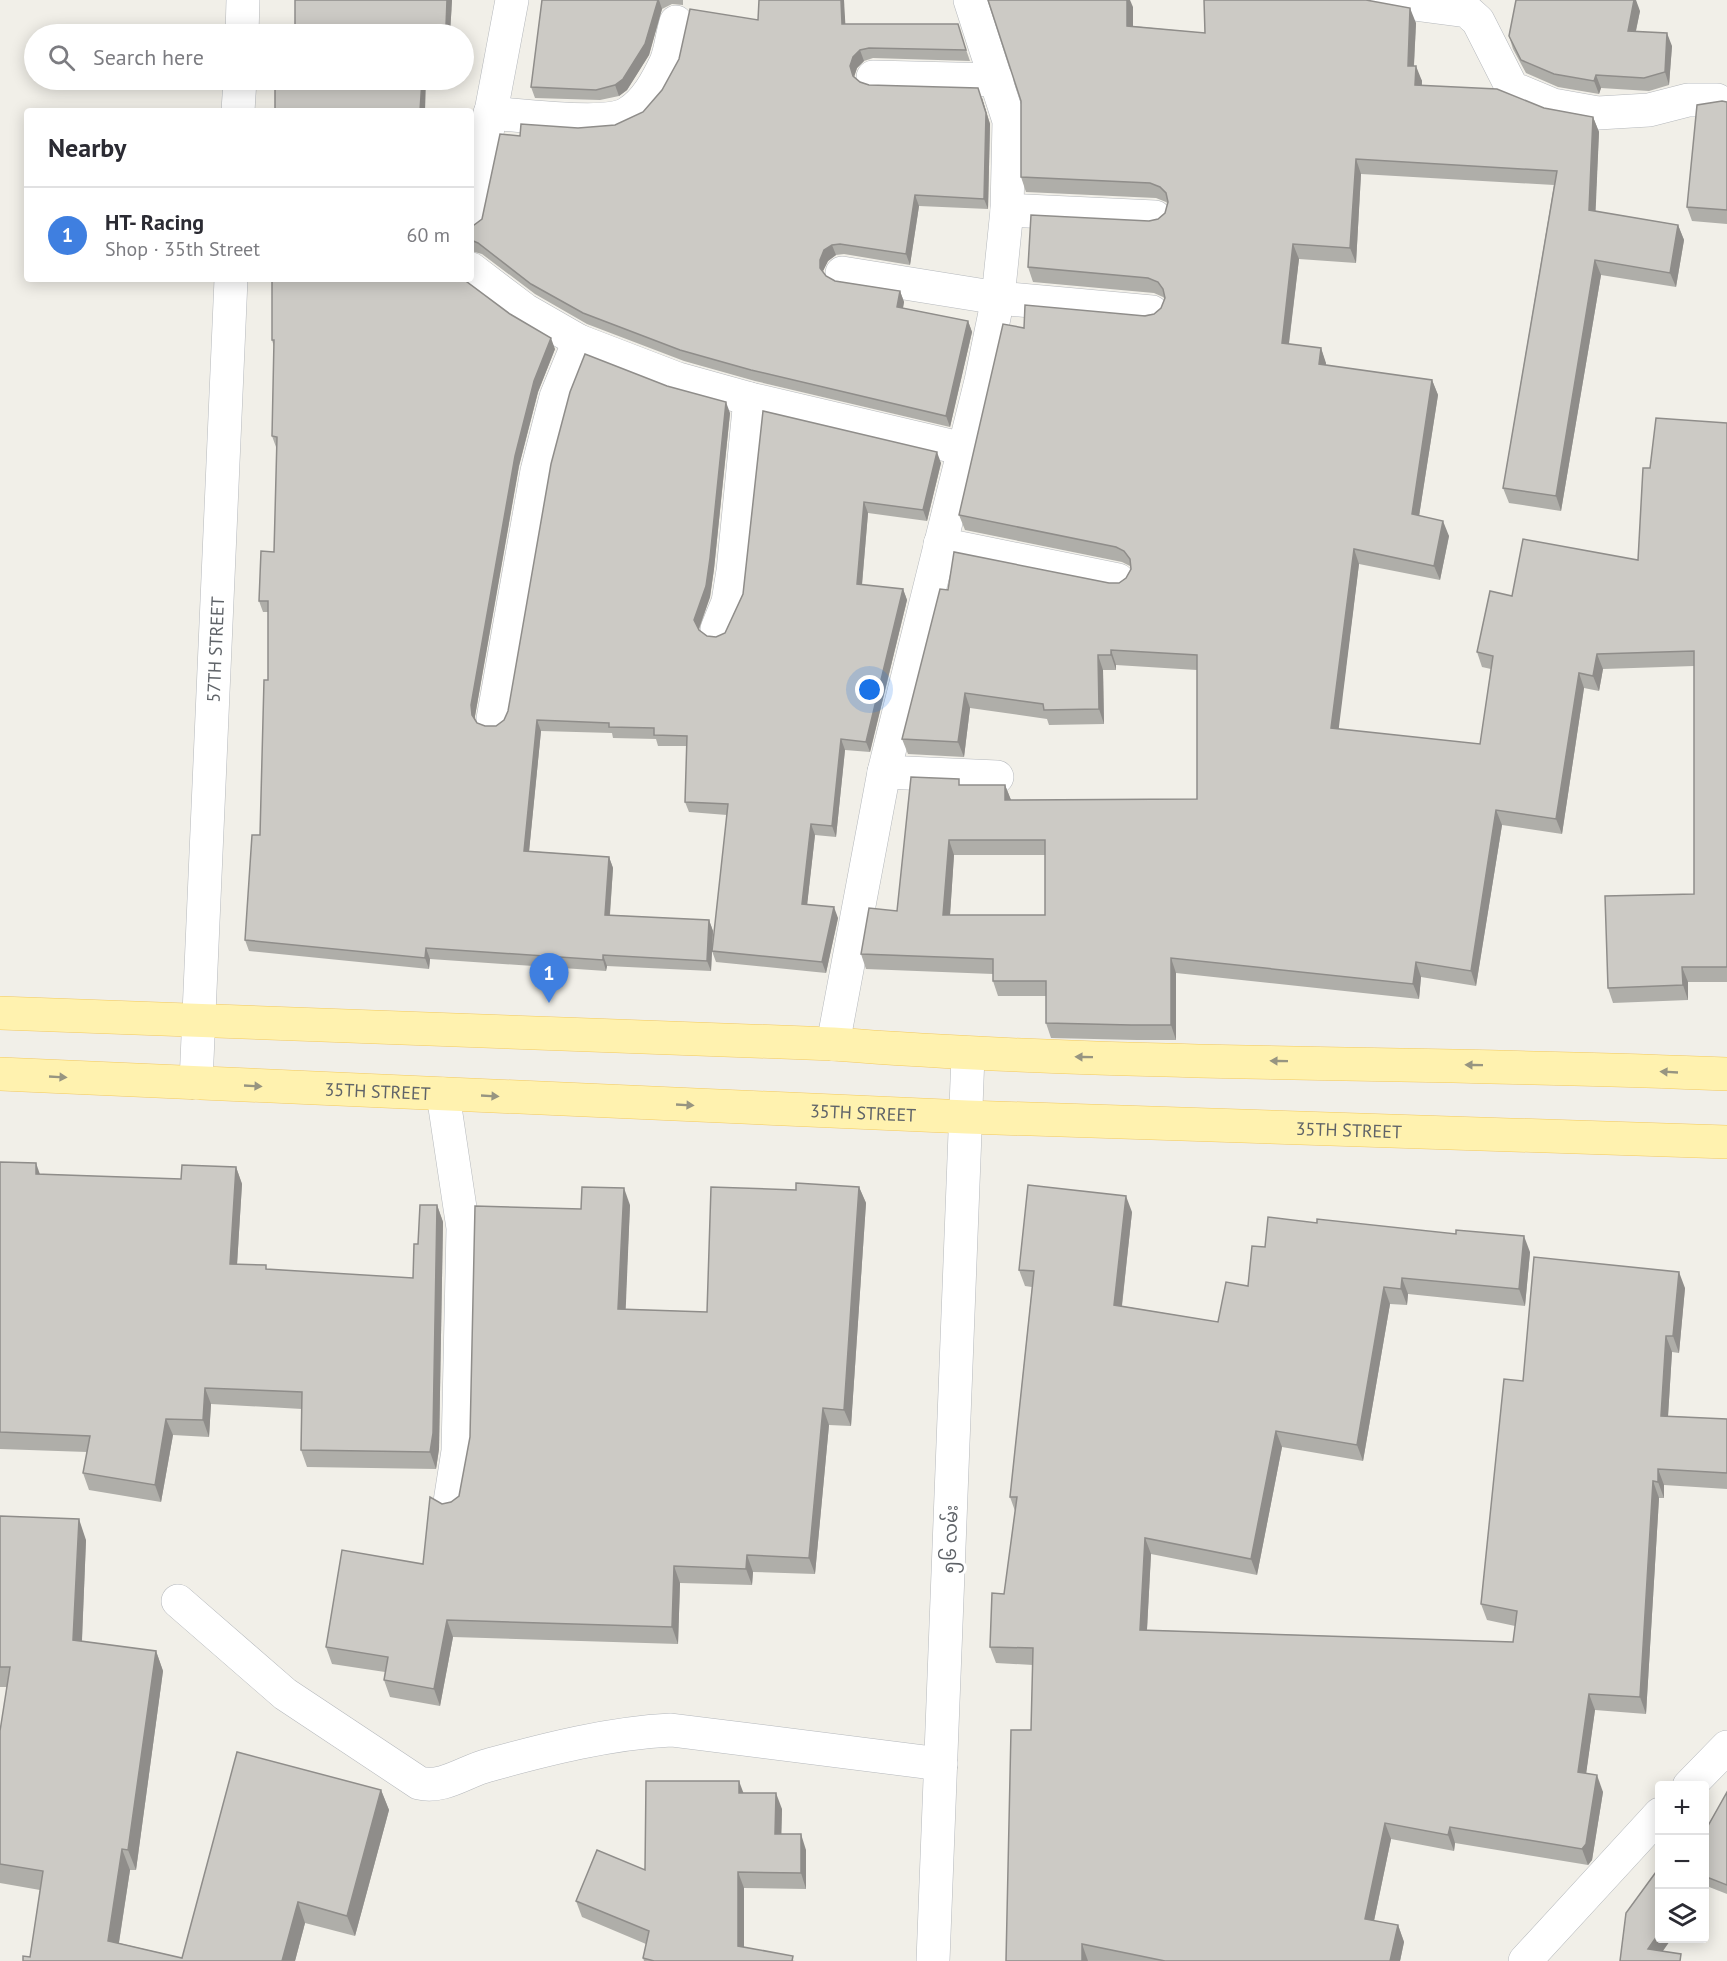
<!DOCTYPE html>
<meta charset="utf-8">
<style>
body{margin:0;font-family:"PT Sans","Noto Sans Myanmar",sans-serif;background:#f2f2f3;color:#2b2b33}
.controls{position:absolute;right:18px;bottom:18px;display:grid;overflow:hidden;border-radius:6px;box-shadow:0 3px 15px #0003}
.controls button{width:54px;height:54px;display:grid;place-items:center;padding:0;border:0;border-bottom:2px solid #e1e1e2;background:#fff;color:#2b2b33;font:30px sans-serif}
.you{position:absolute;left:870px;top:690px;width:21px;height:21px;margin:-15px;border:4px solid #fff;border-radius:50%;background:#1a73e8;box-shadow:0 0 0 9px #1a73e833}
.badge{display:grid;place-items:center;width:39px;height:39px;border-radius:50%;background:#ea580c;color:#fff;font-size:20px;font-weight:700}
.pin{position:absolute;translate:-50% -50px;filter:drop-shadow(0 2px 3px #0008)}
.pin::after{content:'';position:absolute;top:32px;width:21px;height:18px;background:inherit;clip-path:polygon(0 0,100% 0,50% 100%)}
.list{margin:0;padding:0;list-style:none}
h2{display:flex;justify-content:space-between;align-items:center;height:78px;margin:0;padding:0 24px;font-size:26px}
h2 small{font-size:20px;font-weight:400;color:#7c7c81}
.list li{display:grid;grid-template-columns:39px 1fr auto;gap:18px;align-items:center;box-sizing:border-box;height:96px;padding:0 24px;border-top:2px solid #e1e1e2}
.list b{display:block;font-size:22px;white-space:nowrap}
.list p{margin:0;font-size:20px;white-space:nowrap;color:#7c7c81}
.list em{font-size:20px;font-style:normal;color:#7c7c81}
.icon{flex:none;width:33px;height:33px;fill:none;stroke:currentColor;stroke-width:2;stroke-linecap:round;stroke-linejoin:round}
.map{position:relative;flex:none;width:1727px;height:1961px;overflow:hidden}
.search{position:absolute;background:#fff;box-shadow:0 3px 15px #0003;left:24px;top:24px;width:450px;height:66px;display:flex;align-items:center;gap:15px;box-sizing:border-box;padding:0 21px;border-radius:33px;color:#7c7c81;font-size:22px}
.panel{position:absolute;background:#fff;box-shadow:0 3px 15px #0003;left:24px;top:108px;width:450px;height:174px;border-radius:6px}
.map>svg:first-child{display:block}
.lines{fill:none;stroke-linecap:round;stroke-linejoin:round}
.minor-casing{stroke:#b5b8bc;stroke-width:34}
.major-casing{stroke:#f2c960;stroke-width:34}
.minor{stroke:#fff;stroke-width:33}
.major{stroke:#fff2af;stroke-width:33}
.wall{fill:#afaea9;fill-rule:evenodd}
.shaded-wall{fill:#8f8d8a}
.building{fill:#cccac5;stroke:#8f8d8a;stroke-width:1.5;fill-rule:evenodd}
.oneway{fill:#979581}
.labels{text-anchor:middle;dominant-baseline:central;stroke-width:6;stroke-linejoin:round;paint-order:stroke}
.street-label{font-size:18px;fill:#5f6368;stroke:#fff}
</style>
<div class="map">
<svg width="1727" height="1961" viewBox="0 0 1727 1961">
<rect width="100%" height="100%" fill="#f1efe8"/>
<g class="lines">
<defs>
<g id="minor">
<path d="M1383,0L1467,11L1478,21L1512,88L1553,105L1598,113L1649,110L1688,100H1717"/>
<path d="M242,34L243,0"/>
<path d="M873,77L997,80"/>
<path d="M238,111L240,80"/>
<path d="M490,113C519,115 606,127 628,113C646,102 657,81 666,62C671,50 672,35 676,22"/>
<path d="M1007,210L1155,217"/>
<path d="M471,218L512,0"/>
<path d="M471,269L525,310L579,341L678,379L750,399L964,449"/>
<path d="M842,273L998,298L1152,312"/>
<path d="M940,544L1118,580"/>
<path d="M717,629L728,602L733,571L750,399"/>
<path d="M493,719L537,471L556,397L579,341"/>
<path d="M884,772L997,777"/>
<path d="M833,1044L884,772L981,381L998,298L1007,210L1009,121L970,0"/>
<path id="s1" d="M196,1083L231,279"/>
<path d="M443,1094L463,1228L458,1451L450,1502"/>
<path d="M178,1601L285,1694L419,1783C444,1789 465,1771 489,1765C547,1749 610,1733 671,1730L941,1764"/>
<path d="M1689,1786L1727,1747"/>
<path d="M933,1961L968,1055"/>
<path d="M1525,1961L1660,1814"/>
</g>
<g id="major">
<path d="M0,1013L833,1044C1130,1067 1429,1061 1727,1074"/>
<path id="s2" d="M0,1074L967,1117L1727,1142"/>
</g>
</defs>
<use href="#minor" class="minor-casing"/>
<use href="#major" class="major-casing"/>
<use href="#minor" class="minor"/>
<use href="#major" class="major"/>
</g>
<g class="wall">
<path d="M295,0H452L450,34H295Z"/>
<path d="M542,0H683V5L672,4L662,9L649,55L627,90L619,96L600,100L535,98L531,87Z"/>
<path d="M1133,7V26L1205,33L1416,23L1414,66L1422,81V85L1544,108L1593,117L1599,132L1595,211L1678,225L1684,240L1676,287L1601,275L1561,511L1509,503L1503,488L1554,185L1361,174L1356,263L1299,259L1289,344L1321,348L1326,365L1432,380L1438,395L1419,516L1449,536L1440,580L1359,564L1338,729L1480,744L1491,669L1482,667L1477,652L1512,596L1638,560L1650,468L1727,423V982H1688V1000L1613,1003L1608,988L1694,894V666L1603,669L1599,691L1584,688L1562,834L1502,825L1476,986L1421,977L1419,999L1176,973V1040H1137L1051,1038L1046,1023V996H998L993,981V974L866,969L861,954L897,911L962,785H1005L1011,800L1197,799V670L1116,665V670H1103L1104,724L1049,725L1047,719L970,708L964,757L908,754L902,739L948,590L1119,583L1126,578L1131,569L1130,566L1122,562L965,530L959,515L1024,328L1154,314L1161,308L1165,299L1163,297L1154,293L1033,282L1028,267L1149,221L1158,219L1165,213L1168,204L1166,202L1156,198L1026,192L1021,177V101ZM954,855H1045V915H950Z"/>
<path d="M1640,11L1636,31L1672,46L1669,85L1649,91L1601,88L1599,94L1558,87L1526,73L1513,49L1509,36Z"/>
<path d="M758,20L845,24L961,35L970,61L873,58L864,61L857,68L854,77L860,82L869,85L982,98L990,124L988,209L919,206L910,265L844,254L836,255L828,261L823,271L824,273L826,276L835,281L900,291L904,302L903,308L968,321L972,332L950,427L755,381L684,361L587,324L535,294L482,254L471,251V225H474L482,219L520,136L578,128L615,125L643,112Z"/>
<path d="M1727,102V224L1692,221L1687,207Z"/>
<path d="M272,340L555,349L538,392L519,466L475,716V719L477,723L485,726H496L504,720L730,413L714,569L710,597L699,630L707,636L716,637L725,633L743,594L763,411L941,463L927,521L868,513L862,585L903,589L907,600L870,752L845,750L836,837L815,835L807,904L838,918L826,973L716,962L712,951L727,815L689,812L685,802L687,746H658L656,739L613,738L612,733L541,731L529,851L609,857L613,868L610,915L709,920L713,931L711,971L607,966L606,971L430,959L429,969L249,951L245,940L260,835L268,680V612H263L259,601L274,552L277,447H276L272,436L274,347Z"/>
<path d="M0,1162L40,1174L181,1179L236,1167L242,1184L237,1264L267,1270L413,1278L418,1244L437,1205L443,1222L439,1449L436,1469L307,1467L301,1450L302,1409L211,1404L209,1437L173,1435L161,1502L89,1490L83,1473L87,1452L0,1449Z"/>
<path d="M859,1187L866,1203L851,1426L829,1425L815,1574L753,1572L752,1585L680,1583L678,1644L453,1637L440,1706L390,1697L384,1680L385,1672L332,1664L326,1647L423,1564L442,1504L451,1502L459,1496L581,1209L630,1205L625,1309L707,1312L796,1190Z"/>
<path d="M1132,1212L1122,1306L1218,1322L1248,1286L1265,1247L1530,1252L1525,1306L1408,1294L1407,1305L1390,1304L1363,1461L1282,1447L1257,1575L1151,1554L1147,1630L1513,1642L1515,1626L1487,1620L1481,1604L1523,1381L1685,1288L1679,1353L1672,1352L1668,1416L1727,1419V1489L1664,1485V1498H1659L1646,1714L1595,1710L1586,1773L1603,1792L1592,1860L1588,1865L1455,1843L1454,1851L1391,1839L1374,1921L1398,1925L1404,1942L1400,1961H1006L1031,1730L1033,1665L996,1663L990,1647L1004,1594L1015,1511L1010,1497L1032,1287L1025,1286L1019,1270Z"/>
<path d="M0,1516L86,1540L82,1641L156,1651L163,1671L136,1870H130L119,1943L182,1958L381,1790L389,1810L355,1936L305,1923L295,1961H23L30,1957L40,1890L0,1883V1731L7,1687H0Z"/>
<path d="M1727,1792V1894L1704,1885V1833Z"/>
<path d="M743,1793L782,1809L781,1834L806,1850V1889L744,1888V1948L795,1961H644L643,1958L646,1944L582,1917L576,1901L645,1870Z"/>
</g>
<g class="shaded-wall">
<path d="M447,0H452L450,34H449L446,26Z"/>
<path d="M658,0H659L662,9L649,55L627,90L619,96L615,85Z"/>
<path d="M841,0H844L846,35L842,24Z"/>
<path d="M1127,0H1130L1133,7V41L1127,26Z"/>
<path d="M1634,0H1636L1640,11L1633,44L1628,31Z"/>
<path d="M1410,8L1416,23L1413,81L1408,66Z"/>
<path d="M425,26L428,34H424Z"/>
<path d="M1667,33L1672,46L1669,85L1665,72Z"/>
<path d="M860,50L864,61L857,68L854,77L857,86L850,66L853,57Z"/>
<path d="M1416,66L1422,81L1421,100L1415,85Z"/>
<path d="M1596,75L1601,88L1599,94L1594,81Z"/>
<path d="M422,80H426L425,111H420Z"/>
<path d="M982,98L990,124L988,209L984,199Z"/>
<path d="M1593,117L1599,132L1595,225L1589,210Z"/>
<path d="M1356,159L1361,174L1356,263L1350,248Z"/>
<path d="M915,195L919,206L910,265L906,254Z"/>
<path d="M1678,225L1684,240L1676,287L1670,273Z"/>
<path d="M1293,244L1299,259L1287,358L1282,343Z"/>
<path d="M832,245L836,255L828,261L823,271L824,279L820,268V260L824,250Z"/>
<path d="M1595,260L1601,275L1561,511L1556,496Z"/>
<path d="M900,291L904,302L901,318L897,307Z"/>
<path d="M968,321L972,332L950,427L946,416Z"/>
<path d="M551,338L555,349L538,392L519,466L475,716L476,726L472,715L471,705L515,456L534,381Z"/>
<path d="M1321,348L1326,363L1324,379L1319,364Z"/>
<path d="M1432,380L1438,395L1417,529L1412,514Z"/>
<path d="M726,402L730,413L714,569L710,597L698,631L694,620Z"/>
<path d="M937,452L941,463L927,521L923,510Z"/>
<path d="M864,502L868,513L861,595L857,584Z"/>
<path d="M1443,521L1449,536L1440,580L1434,566Z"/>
<path d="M1354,549L1359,564L1337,743L1331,728Z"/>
<path d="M903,589L907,600L870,752L866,742Z"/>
<path d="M1111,650L1116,665V670L1111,655Z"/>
<path d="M1597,654L1603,669L1599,691L1593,676Z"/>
<path d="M1098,655L1103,670L1104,724L1099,709Z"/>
<path d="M1579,673L1584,688L1562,834L1556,819Z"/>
<path d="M965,693L970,708L964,757L958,742Z"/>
<path d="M537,720L541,731L528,862L524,851Z"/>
<path d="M841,739L845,750L836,837L832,826Z"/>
<path d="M1005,785L1011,800H1005Z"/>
<path d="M1496,810L1502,825L1476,986L1471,971Z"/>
<path d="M811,824L815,835L806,915L802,904Z"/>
<path d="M949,840L954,855L949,930L943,915Z"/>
<path d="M609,857L613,868L609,925L605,915Z"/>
<path d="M834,907L838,918L826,973L822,962Z"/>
<path d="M709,920L713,931L711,971L707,961Z"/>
<path d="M426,948L430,959L429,969L425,958Z"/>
<path d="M603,955L607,966L606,971L603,960Z"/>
<path d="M1171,958L1176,973V1040L1171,1025Z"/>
<path d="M1416,962L1421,977L1419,999L1413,984Z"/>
<path d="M1682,967L1688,982V1000L1683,985Z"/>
<path d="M36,1163L42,1180L36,1174Z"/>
<path d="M236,1167L242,1184L236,1281L230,1264Z"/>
<path d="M859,1187L866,1203L851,1426L844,1410Z"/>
<path d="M624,1188L630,1205L625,1326L618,1309Z"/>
<path d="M1126,1196L1132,1212L1120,1322L1114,1305Z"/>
<path d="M437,1205L443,1222L439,1449L436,1469L430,1452Z"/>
<path d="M1524,1236L1530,1252L1525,1306L1519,1289Z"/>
<path d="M1679,1272L1685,1288L1679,1353L1673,1336Z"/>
<path d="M1402,1278L1408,1294L1407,1305L1401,1289Z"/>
<path d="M1384,1287L1390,1304L1363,1461L1357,1445Z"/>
<path d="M1666,1336L1672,1352L1667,1432L1661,1416Z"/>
<path d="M205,1388L211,1404L209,1437L203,1420Z"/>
<path d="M823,1408L829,1425L815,1574L809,1558Z"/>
<path d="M166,1419L173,1435L161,1502L155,1485Z"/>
<path d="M1276,1431L1282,1447L1257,1575L1251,1559Z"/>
<path d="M1658,1469L1664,1485V1498L1658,1482Z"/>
<path d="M1653,1481L1659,1498L1646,1714L1640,1697Z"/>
<path d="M79,1519L86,1540L81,1661L73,1640Z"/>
<path d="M1145,1538L1151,1554L1146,1647L1140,1630Z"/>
<path d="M747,1555L753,1572L752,1585L746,1569Z"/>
<path d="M674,1566L680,1583L678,1644L672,1627Z"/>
<path d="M447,1620L453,1637L440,1706L434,1689Z"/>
<path d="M156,1651L163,1671L136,1870L128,1850Z"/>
<path d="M1589,1694L1595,1710L1584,1789L1578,1772Z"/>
<path d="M1597,1775L1603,1792L1592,1860L1588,1865L1582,1849Z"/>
<path d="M739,1781L745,1797L739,1793Z"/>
<path d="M381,1790L389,1810L355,1936L347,1916Z"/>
<path d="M776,1793L782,1809L781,1850L775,1834Z"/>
<path d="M1385,1823L1391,1839L1371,1935L1365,1919Z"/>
<path d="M1450,1827L1455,1843L1454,1851L1448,1835Z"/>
<path d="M801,1834L806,1850V1889L801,1873Z"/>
<path d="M122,1849L130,1870L116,1961L108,1941Z"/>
<path d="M738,1872L744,1888V1961L738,1946Z"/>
<path d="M298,1902L305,1923L295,1961H282Z"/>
<path d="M1398,1925L1404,1942L1400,1961H1390Z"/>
<path d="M1659,1933V1938H1672L1656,1961L1648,1949Z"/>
<path d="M1082,1944L1088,1961H1082Z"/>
</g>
<g class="building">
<path d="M295,0H447L446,26H425L424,34H295Z"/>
<path d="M542,0H658L645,44L623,79L615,85L596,90L531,87Z"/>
<path d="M759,0H841L842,24H958L966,50L869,48L860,50L853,57L850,66L853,76L860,82L869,85L978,88L986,113L984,199L915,195L906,254L840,244L832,245L824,250L820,260V268L826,276L835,281L900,291L897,307L968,321L946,416L751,370L680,350L583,313L531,284L478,243L471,240V225H474L482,219L500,134L520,136L521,124L578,128L615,125L643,112L662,90L679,59L690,9L758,20Z"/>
<path d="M988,0H1127V26L1205,33L1204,0H1366L1410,8L1408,66H1416L1415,85L1497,89L1544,108L1593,117L1589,210L1678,225L1670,273L1595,260L1556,496L1503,488L1557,171L1356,159L1350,248L1293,244L1282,343L1321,348L1319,364L1432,380L1412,514L1443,521L1434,566L1354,549L1331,728L1480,744L1493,656L1477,652L1490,591L1512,596L1523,539L1638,560L1643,468H1650L1656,418L1727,423V967H1682L1683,985L1608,988L1605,896L1694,894V651L1597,654L1593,676L1579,673L1556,819L1496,810L1471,971L1416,962L1413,984L1171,958V1025H1131L1046,1023V981H993V959L861,954L869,908L897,911L911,777L959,779V785H1005V800L1197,799V655L1111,650V655H1098L1099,709L1044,710L1043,704L965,693L958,742L902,739L940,589L948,590L954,552L1109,583H1119L1126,578L1131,569L1130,559L1124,551L1116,547L959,515L1003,324L1024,328L1025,305L1145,316L1154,314L1161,308L1165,298L1163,289L1158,282L1148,278L1028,267L1031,215L1149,221L1158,219L1165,213L1168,202L1166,193L1160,187L1150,183L1021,177V101ZM949,840H1045V915H943Z"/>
<path d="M1516,0H1634L1628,31L1667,33L1665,72L1644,78L1596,75L1594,81L1554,74L1521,60L1509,36Z"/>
<path d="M275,80H422L420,111H275Z"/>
<path d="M1722,101L1727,102V210L1687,207L1697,105Z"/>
<path d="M272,279H463L510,314L551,338L534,381L515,456L471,705L472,715L477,723L485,726H496L504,720L508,711L551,464L570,392L585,354L667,386L726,402L710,558L706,586L694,620L699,630L707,636L716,637L725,633L743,594L763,411L937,452L923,510L864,502L857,584L903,589L866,742L841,739L832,826L811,824L802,904L834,907L822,962L712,951L728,804L685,802L687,736L654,735V728L609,727V723L537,720L524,851L609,857L605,915L709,920L707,961L603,955V960L426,948L425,958L245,940L252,835H260L264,680H268V601H259L261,551L274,552L277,437L272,436L274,340H272Z"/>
<path d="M0,1162L36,1163V1174L181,1179L182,1165L236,1167L230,1264L266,1265V1269L413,1278L414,1244H418L420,1205H437L433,1433L430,1452L301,1450L302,1392L205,1388L203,1420L166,1419L155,1485L83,1473L90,1436L0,1432Z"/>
<path d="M796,1183L859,1187L844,1410L823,1408L809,1558L747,1555L746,1569L674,1566L672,1627L447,1620L434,1689L384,1680L388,1657L326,1647L342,1550L423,1564L430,1497L442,1504L451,1502L459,1496L470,1437L475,1206L581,1209L582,1187L624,1188L618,1309L707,1312L711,1187L796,1190Z"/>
<path d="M1028,1185L1126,1196L1114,1305L1218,1322L1226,1282L1248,1286L1252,1246L1265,1247L1268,1217L1317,1223V1219L1456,1234V1230L1524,1236L1519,1289L1402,1278L1401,1289L1384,1287L1357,1445L1276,1431L1251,1559L1145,1538L1140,1630L1513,1642L1517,1611L1481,1604L1504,1379L1523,1381L1534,1257L1679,1272L1673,1336H1666L1661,1416L1727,1419V1473L1658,1469V1482L1653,1481L1640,1697L1589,1694L1578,1772L1597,1775L1586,1844L1582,1849L1450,1827L1448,1835L1385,1823L1365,1919L1398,1925L1390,1961H1165L1082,1944V1961H1006L1011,1730H1031L1033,1648L990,1647L992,1593L1004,1594L1017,1497H1010L1034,1271L1019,1270Z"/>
<path d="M0,1516L79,1519L73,1640L156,1651L128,1850L122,1849L108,1941L182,1958L237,1752L381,1790L347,1916L298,1902L282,1961H23V1956L30,1957L43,1871L0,1864V1731L10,1667H0Z"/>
<path d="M646,1781H739V1793H776L775,1834H801V1873L738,1872V1946L793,1956L792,1961H654L643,1958L649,1931L576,1901L597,1850L645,1870Z"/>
<path d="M1727,1792V1885L1704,1876V1833Z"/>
<path d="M1656,1872L1659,1875V1933L1648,1949L1681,1954L1680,1961H1620L1626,1913Z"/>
</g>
<defs><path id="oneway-solid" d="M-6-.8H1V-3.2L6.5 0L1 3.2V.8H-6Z" transform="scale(1.5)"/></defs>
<g class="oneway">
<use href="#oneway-solid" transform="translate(1084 1057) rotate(-179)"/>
<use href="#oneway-solid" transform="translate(1279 1061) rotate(-179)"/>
<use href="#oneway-solid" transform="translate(1474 1065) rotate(-179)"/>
<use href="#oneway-solid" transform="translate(1669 1072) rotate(-177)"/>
<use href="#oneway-solid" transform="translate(58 1077) rotate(3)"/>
<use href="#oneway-solid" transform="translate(253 1086) rotate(3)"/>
<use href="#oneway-solid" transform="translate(490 1096) rotate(3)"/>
<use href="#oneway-solid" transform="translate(685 1105) rotate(3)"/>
</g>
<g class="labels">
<g class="street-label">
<text stroke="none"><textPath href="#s1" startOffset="434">57TH STREET</textPath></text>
<text stroke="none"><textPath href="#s2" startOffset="378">35TH STREET</textPath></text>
<text stroke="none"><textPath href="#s2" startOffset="864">35TH STREET</textPath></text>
<text stroke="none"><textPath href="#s2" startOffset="1350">35TH STREET</textPath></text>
<text transform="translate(950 1539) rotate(-88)">၅၆ လမ်း</text>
</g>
</g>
</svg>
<div class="controls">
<button>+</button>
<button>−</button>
<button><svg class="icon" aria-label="layers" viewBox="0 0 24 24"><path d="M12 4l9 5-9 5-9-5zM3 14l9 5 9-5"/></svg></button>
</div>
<div class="you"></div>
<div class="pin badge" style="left:549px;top:1003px;background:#3f7fe0">1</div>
<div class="search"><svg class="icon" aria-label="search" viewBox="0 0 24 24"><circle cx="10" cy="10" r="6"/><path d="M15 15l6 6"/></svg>Search here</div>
<section class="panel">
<h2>Nearby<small></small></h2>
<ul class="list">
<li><span class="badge" style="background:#3f7fe0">1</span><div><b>HT- Racing</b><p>Shop · 35th Street</p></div><em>60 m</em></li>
</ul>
</section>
</div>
